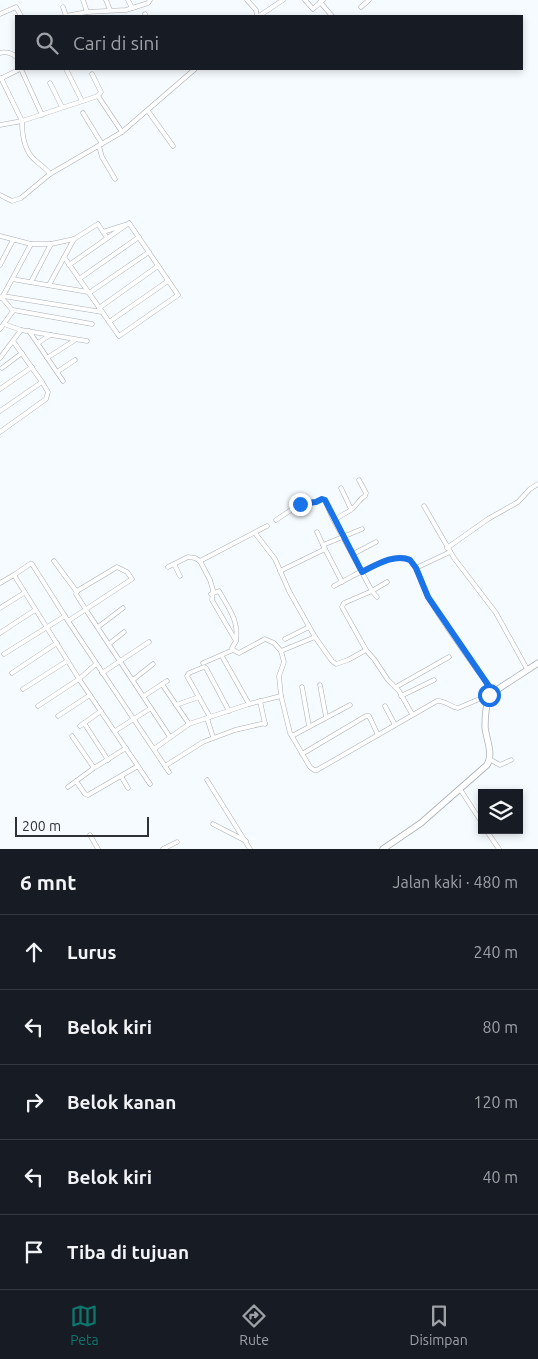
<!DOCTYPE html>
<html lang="id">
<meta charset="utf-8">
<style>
body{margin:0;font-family:Ubuntu,sans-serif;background:#242831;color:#f1f3f6}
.controls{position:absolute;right:15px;bottom:15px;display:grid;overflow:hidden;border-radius:0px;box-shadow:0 2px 8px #0003}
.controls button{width:45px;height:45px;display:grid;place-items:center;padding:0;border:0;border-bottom:1px solid #363941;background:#171b24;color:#f1f3f6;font:25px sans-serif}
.scale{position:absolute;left:15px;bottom:12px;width:134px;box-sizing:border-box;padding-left:5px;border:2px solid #2f3134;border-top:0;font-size:14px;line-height:18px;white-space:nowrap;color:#2f3134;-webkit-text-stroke:4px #f6fbff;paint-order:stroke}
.stop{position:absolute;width:15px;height:15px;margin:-11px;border:4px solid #1a73e8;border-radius:50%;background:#fff}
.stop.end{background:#1a73e8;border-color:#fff;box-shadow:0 1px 5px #0008}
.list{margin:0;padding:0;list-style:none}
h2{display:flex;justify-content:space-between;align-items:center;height:65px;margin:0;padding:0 20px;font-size:21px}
h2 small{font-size:16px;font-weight:400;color:#9ea1a6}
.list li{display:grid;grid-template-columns:32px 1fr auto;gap:15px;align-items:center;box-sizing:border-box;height:75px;padding:0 20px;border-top:1px solid #363941}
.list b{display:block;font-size:19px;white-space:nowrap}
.list em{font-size:16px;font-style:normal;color:#9ea1a6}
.icon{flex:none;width:28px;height:28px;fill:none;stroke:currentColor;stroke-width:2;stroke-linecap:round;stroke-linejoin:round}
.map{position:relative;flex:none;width:538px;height:849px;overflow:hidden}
.search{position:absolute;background:#171b24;box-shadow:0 2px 8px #0003;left:15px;right:15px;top:15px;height:55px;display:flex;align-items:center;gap:12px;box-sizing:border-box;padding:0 18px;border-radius:0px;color:#9ea1a6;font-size:19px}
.sheet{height:440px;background:#171b24}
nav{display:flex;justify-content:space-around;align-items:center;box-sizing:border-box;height:70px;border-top:1px solid #363941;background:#171b24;font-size:14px;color:#9ea1a6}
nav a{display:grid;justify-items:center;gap:2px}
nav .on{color:#0f766e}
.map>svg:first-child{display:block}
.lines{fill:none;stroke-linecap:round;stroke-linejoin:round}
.street-casing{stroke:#a9afb6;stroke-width:5}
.secondary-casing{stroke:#a9afb6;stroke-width:7}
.street{stroke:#fff;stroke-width:4}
.secondary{stroke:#fff;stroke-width:5.5}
.route{stroke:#1a73e8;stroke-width:6}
</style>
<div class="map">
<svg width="538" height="849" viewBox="0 0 538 849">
<rect width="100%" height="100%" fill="#f6fbff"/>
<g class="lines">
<defs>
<g id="street">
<path d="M83,0L87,12L126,10L148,3L150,0"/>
<path d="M106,0L110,10"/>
<path d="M128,0L132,8"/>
<path d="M247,0L256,10L257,16"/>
<path d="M305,0L313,9L323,0"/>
<path d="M320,2L332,16"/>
<path d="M63,7L66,16"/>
<path d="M361,7L369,0"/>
<path d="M0,14L16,7L21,16"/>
<path d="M145,14L146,16"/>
<path d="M66,16L87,12"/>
<path d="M259,16L283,0"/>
<path d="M0,53C4,51 13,53 16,57"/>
<path d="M21,69L42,115"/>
<path d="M66,69L82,101"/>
<path d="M92,74L101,92L98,96"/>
<path d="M1,78L22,121L98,96L122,132"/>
<path d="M0,79L20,69"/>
<path d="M50,83L62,107"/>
<path d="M148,111L173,146"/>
<path d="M83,113L102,144"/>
<path d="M0,125L22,121C22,135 24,151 35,160C40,165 46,168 50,174"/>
<path d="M99,146L102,157L115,179"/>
<path d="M0,195L12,201L21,198L50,174L122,132L195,69"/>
<path d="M103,232L125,225"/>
<path d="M0,236L31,244L3,296L0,298"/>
<path d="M31,244H51L74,239L98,224L107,238"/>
<path d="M64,257C82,283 101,310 119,336L178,295L129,223L69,265"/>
<path d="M0,265L13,240"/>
<path d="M12,279L88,292"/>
<path d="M79,279L139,237"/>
<path d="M31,282L51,244"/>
<path d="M49,285L74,239"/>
<path d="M89,293L149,252"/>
<path d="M3,296L102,312"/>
<path d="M99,308L158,266"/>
<path d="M13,310L92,324"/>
<path d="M109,322L168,281"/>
<path d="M0,329L13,311L2,298"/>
<path d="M21,330L87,341"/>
<path d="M29,331L63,381"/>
<path d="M13,341L42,382"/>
<path d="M38,343L50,335"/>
<path d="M0,358L21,330L4,324"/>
<path d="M47,358L75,340"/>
<path d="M2,368L22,353"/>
<path d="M57,372L75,360"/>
<path d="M0,389L32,367"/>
<path d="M0,411L42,382L48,392L46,399L0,432"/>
<path d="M341,488L351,509"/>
<path d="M424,506L454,558L496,613L527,669"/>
<path d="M276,520L300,504L315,502L322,499L325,500L332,517L372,591L344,603L342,607L366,650L374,659L388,680L399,691L412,714"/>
<path d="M335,521C340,514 347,514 353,508C358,504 359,499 365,496L366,493L359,480"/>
<path d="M317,532L323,545"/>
<path d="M255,533L275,559L289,591L315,637L332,661L336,664L348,660L366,650"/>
<path d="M447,548L488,519L518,502L530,489L538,484"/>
<path d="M353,554L376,542"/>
<path d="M54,561L77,592"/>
<path d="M200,561L267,526"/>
<path d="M174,564L180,576"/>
<path d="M168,567L188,557L195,558L200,561L210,580L213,590L212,600L236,641L232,648L233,650L203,663"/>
<path d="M416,568L450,552"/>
<path d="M280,571L325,549"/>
<path d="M342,582L323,545L362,529"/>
<path d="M0,583L14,575"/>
<path d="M334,586C352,577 389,553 409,559C419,568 422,585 428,597C447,630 471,661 493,692"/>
<path d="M211,594L219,591C229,609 239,620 236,641"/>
<path d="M377,597L372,591L387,582"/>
<path d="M0,608L24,593"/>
<path d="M68,621L132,579L127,572L117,567L77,591L76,594L86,610L170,737"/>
<path d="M98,627L123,608"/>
<path d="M0,633L35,610"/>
<path d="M285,639L309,627"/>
<path d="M109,644L124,632"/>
<path d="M233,650L239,653L265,639L274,643L281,651L315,637"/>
<path d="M4,654L65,616"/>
<path d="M223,658L249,704"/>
<path d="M12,673L57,643"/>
<path d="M102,673L149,642"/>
<path d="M133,680L153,664"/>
<path d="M162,684L189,724"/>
<path d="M320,685L326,717"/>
<path d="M302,687L309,726"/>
<path d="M396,687L449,657"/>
<path d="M23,689L67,661"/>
<path d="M144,696L167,681"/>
<path d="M281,696L279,676L284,662L281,651"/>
<path d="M401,696L434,680"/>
<path d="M260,701L265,724"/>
<path d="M176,705L199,697"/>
<path d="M38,706L79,679L96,664"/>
<path d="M385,706L395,725"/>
<path d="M58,716L90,695"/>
<path d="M210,717L187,676L189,673L204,667L206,668L229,711"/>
<path d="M207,718L213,737"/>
<path d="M84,723L108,760"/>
<path d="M80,726L101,711"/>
<path d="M115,731L151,708"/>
<path d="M72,736L94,768"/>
<path d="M292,736L350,705"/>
<path d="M154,749L189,724L249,704L281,696L290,733L310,767L314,770H317L437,701C445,700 450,707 458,708L489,695"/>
<path d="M302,754L366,716H369L378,735"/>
<path d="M491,760L500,765L511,760"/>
<path d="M165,766L203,742L235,730L265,723"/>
<path d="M121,776L128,788"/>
<path d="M207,780L250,849"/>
<path d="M76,781L85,794L88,795L138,766"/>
<path d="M150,784L79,679L14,575L30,564H32L68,621L169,772"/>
<path d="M68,787L94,768L126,748"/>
<path d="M460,789L482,823"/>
<path d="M213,824L246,841"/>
<path d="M486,830L499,849"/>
<path d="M90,835L98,849"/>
<path d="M163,849L177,842"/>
</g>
<path id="secondary" d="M383,849L421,823L487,765C494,754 486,739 485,727C485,716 486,706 489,695L538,663"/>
</defs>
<use href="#street" class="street-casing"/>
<use href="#secondary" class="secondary-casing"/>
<use href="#street" class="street"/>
<use href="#secondary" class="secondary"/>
</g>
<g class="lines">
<path class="route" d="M300,504L316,502L322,499L325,500L362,572C376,565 395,553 410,560L416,568L428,597L493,692L489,695"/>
</g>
</svg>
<div class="controls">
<button><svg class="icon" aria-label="layers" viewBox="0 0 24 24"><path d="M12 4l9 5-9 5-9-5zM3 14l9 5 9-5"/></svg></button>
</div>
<div class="scale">200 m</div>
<div class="stop" style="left:489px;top:695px"></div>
<div class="stop end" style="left:300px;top:504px"></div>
<div class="search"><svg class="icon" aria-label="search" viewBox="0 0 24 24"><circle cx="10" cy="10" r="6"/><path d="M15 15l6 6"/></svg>Cari di sini</div>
</div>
<section class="sheet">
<h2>6 mnt<small>Jalan kaki · 480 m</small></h2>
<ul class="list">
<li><svg class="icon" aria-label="ahead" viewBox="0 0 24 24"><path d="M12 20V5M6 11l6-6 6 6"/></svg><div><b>Lurus</b></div><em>240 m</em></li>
<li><svg class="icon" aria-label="left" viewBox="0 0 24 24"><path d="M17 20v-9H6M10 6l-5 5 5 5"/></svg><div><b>Belok kiri</b></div><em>80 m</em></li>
<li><svg class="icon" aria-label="right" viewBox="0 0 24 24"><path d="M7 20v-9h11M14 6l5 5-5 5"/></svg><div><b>Belok kanan</b></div><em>120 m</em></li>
<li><svg class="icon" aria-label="left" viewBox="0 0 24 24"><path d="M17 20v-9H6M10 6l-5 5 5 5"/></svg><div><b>Belok kiri</b></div><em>40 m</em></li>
<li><svg class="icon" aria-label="arrive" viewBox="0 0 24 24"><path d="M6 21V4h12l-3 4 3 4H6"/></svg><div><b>Tiba di tujuan</b></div></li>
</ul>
</section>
<nav>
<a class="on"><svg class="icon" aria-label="map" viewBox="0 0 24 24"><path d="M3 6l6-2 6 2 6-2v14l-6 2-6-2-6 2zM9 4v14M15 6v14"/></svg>Peta</a>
<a><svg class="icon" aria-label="directions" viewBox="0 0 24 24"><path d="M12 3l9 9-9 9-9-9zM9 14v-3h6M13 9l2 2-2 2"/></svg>Rute</a>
<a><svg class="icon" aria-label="saved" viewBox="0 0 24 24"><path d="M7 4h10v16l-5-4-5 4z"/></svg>Disimpan</a>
</nav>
